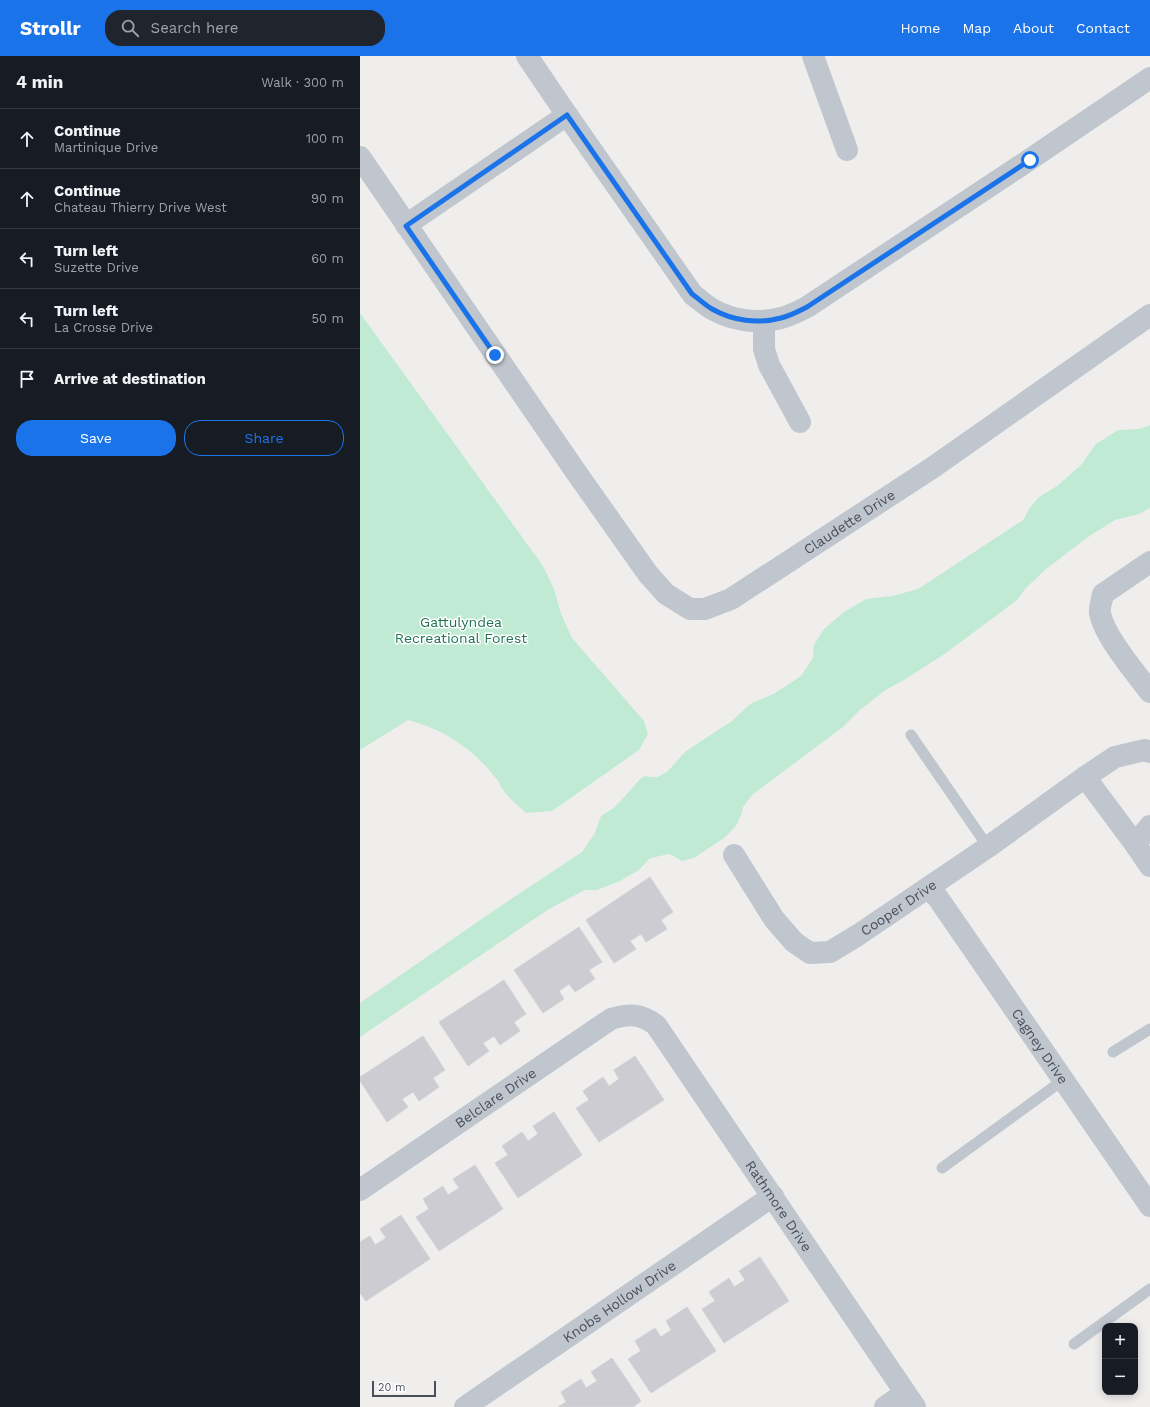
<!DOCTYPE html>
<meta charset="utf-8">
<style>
body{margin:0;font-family:"Work Sans",sans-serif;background:#20242c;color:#f1f3f6}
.controls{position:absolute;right:12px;bottom:12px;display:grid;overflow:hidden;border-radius:8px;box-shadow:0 2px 10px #0003}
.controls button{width:36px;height:36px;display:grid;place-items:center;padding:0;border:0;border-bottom:1px solid #363941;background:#171b24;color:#f1f3f6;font:20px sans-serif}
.scale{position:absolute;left:12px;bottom:10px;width:64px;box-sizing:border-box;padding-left:4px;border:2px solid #484f59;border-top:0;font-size:11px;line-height:14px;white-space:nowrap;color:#484f59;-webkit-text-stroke:3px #fff;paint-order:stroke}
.stop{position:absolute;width:12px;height:12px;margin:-9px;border:3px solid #1a73e8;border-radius:50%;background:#fff}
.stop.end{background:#1a73e8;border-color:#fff;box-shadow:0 1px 4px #0008}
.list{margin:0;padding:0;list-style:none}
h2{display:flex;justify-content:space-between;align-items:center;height:52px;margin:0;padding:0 16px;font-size:17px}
h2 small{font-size:13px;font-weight:400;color:#9ea1a6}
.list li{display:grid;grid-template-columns:26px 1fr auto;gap:12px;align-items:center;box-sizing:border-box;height:60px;padding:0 16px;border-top:1px solid #363941}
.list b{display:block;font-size:15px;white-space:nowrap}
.list p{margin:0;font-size:13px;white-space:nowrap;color:#9ea1a6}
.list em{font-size:13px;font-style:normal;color:#9ea1a6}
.actions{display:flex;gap:8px;padding:12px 16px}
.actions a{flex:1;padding:9px 0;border:1px solid #1a73e8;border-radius:16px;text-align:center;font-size:14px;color:#1a73e8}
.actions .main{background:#1a73e8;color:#fff}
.icon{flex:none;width:22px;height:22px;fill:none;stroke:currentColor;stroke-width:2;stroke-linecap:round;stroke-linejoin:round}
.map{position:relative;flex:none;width:790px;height:1351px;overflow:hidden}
header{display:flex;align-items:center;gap:24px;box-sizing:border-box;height:56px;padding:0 20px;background:#1a73e8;color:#fff}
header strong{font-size:19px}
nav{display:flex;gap:22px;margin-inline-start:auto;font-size:14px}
.search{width:280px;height:36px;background:#20242c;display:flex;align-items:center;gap:10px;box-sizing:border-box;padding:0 14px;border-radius:16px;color:#9ea1a6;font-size:15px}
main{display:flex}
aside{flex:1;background:#171b24}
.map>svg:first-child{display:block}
.green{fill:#c0ead4}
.building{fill:#ccccd2;stroke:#d2d3d8}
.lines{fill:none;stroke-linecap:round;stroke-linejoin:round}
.service{stroke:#c0c6ce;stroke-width:11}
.minor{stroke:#c0c6ce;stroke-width:22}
.route{stroke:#1a73e8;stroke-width:5}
.labels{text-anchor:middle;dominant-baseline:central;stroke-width:3;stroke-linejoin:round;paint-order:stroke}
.street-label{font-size:14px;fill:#484f59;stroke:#fff}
.park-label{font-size:14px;fill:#207252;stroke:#fff}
</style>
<header>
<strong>Strollr</strong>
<div class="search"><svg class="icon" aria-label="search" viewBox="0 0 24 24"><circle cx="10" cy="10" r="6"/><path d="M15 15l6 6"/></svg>Search here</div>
<nav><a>Home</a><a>Map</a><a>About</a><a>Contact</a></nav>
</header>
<main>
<aside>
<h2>4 min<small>Walk · 300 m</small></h2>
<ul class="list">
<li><svg class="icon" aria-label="ahead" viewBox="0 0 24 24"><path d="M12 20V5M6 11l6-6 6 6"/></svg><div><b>Continue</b><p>Martinique Drive</p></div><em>100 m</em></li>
<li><svg class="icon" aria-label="ahead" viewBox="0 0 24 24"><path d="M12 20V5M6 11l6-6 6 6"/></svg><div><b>Continue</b><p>Chateau Thierry Drive West</p></div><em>90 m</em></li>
<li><svg class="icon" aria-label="left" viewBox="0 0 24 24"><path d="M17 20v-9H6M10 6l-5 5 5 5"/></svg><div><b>Turn left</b><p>Suzette Drive</p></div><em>60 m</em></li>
<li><svg class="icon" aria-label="left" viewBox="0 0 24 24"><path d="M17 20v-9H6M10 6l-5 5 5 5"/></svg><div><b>Turn left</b><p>La Crosse Drive</p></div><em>50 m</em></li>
<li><svg class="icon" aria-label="arrive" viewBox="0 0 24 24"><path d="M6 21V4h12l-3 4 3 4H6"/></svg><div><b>Arrive at destination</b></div></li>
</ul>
<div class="actions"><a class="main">Save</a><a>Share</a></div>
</aside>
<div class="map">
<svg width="790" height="1351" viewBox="0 0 790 1351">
<rect width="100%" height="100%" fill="#f0eeed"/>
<g class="green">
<path d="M0,257L183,510L194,533L201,558L212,582L284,665L288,678L279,694L192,755L166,757C160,751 152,745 146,738C141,732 139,725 134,720C112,692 83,673 48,664L0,694Z"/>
<path d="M790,369V452L779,458L755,464L731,479L686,513L665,533L657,544L586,597L544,624L527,633L501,653L483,671L392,739L383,751L382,757L376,770L364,782L334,802L322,805L310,798L290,802L279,814L260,825L237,834H225L189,853L0,981V947L145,847L222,796L235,777L241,760L255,751L281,722L285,720L290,721H297L307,716L326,695L372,665L390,648L415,637L441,620L453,602L454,589L464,573L484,556L506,543L532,540L558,533L663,464L671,450L679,441L697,430L721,409L736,388L758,374L779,373Z"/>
</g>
<g class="building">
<path d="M290,821L313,856L301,864L307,873L286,886L281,878L270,885L276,893L254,907L226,864Z"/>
<path d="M219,871L242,906L229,914L235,923L215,936L209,928L199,935L204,943L183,957L154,914Z"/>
<path d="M144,924L166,958L154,966L160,975L140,989L134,980L123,987L129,995L108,1010L79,966Z"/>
<path d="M63,980L85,1014L73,1022L79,1031L59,1045L53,1036L42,1043L48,1051L27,1066L0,1025V1021Z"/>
<path d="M275,1000L304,1044L239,1086L216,1052L229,1044L223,1035L243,1021L249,1030L259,1023L254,1014Z"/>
<path d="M194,1056L222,1099L158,1142L135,1107L148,1099L142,1090L162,1076L168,1085L178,1078L173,1070Z"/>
<path d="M115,1109L143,1153L79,1195L56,1161L69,1153L63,1143L83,1130L88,1139L99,1132L93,1123Z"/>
<path d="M41,1159L70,1203L6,1245L0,1237V1186L10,1180L15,1189L26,1182L20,1173Z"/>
<path d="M400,1201L429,1245L364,1287L342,1253L355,1245L349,1236L369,1222L374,1231L385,1224L379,1215Z"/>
<path d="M327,1251L356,1295L291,1337L268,1303L281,1295L275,1285L295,1272L301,1281L311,1274L306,1265Z"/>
<path d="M252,1302L281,1345L273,1351H198L206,1346L201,1336L221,1323L226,1332L237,1325L231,1316Z"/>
</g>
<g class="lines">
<g class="service">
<path d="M551,679L628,791"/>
<path d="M753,996L790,973"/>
<path d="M582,1112L703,1024"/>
<path d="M714,1288L790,1233"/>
</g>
<g class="minor">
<path d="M167,0L207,59L333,239C339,243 345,249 352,253C373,265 398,268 421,262C430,260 439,255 447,251L657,112L790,22"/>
<path d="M453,0L487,94"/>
<path id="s1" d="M0,101L216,416L288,518L306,538L330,553H345L371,543L572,412L790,259"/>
<path d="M46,169L207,59"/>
<path d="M404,265V293L409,309L440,366"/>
<path d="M790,506L743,538C742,544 739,551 740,557C744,580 775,616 790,636"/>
<path d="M725,721L775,788"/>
<path d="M790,770L775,788L790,810"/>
<path id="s2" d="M374,799L414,863L434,886L450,897L470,896L498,879L628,791L725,721L755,701L785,694L790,696"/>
<path id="s3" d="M568,832L578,842L790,1150"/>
<path id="s4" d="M0,1134L251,963C270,957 281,958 296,969L555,1351"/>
<path id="s5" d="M105,1351L413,1140"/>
<path d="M525,1351L545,1337"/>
</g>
</g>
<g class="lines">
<path class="route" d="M135,299L46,170L207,59L332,238C339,243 345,249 352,253C373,265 398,268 421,262C430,260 439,255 447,251L670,104"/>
</g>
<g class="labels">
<g class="street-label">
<text stroke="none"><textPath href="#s1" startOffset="746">Claudette Drive</textPath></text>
<text stroke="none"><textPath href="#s2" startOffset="227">Cooper Drive</textPath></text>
<text stroke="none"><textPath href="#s3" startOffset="194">Cagney Drive</textPath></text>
<text stroke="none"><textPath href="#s4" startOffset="164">Belclare Drive</textPath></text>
<text stroke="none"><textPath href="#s4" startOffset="570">Rathmore Drive</textPath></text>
<text stroke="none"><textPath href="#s5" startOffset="187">Knobs Hollow Drive</textPath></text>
</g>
<g class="park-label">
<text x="101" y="566">Gattulyndea<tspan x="101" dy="16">Recreational Forest</tspan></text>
</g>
</g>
</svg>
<div class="controls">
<button>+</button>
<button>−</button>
</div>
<div class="scale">20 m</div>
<div class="stop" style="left:670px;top:104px"></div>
<div class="stop end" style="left:135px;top:299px"></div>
</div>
</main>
